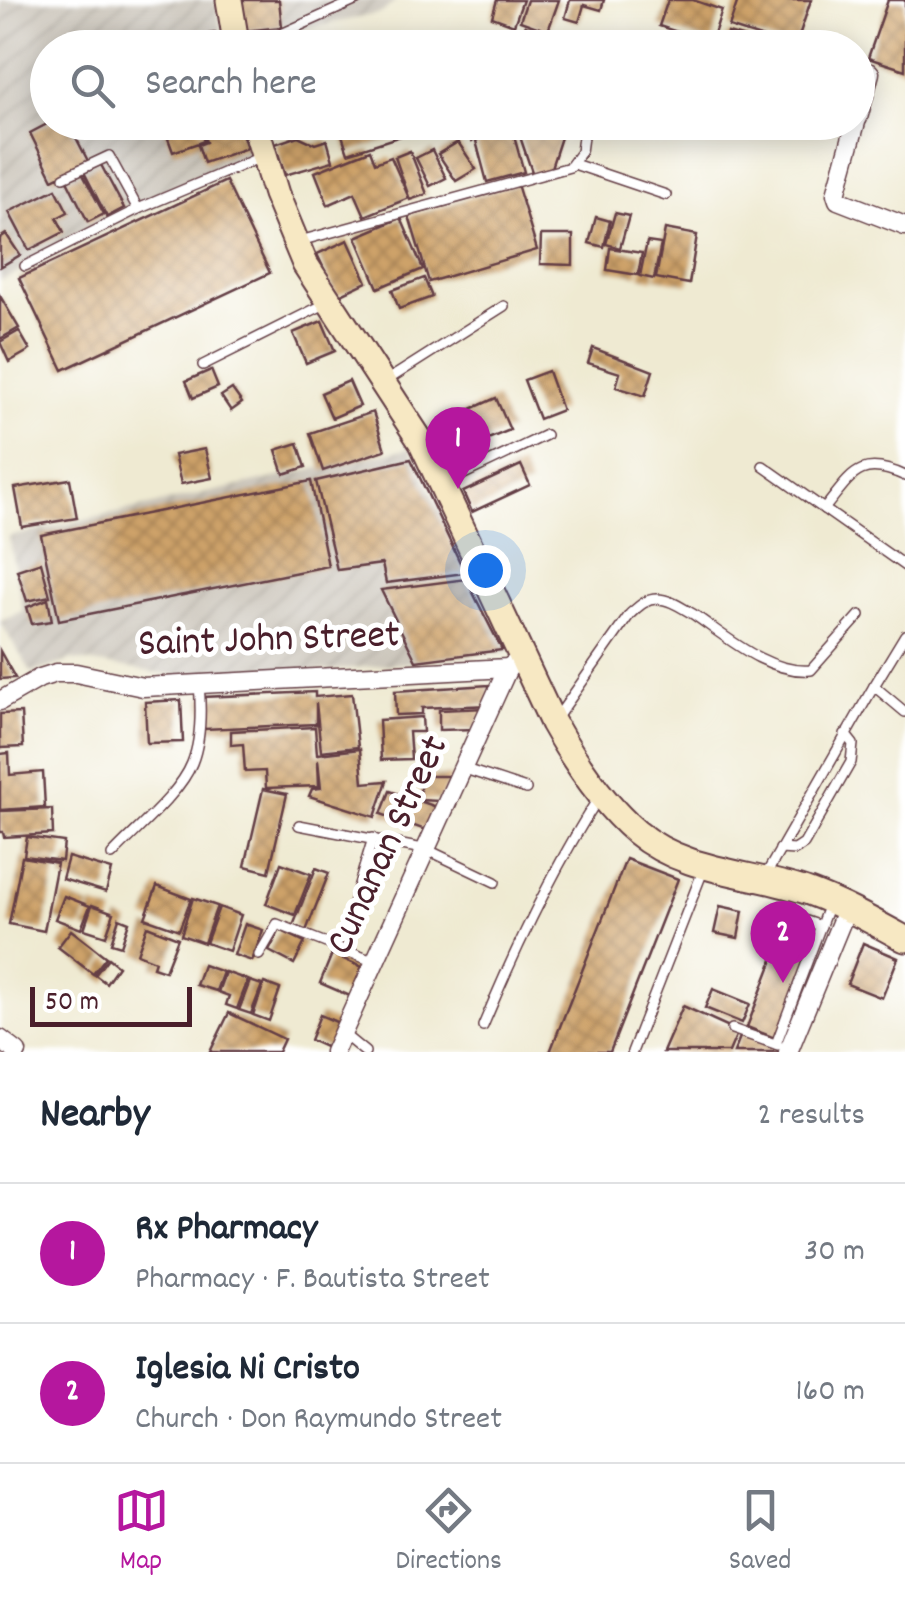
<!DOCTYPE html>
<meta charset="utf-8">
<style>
body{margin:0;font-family:Dekko,sans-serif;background:#f2f2f3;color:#1f2937}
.scale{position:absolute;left:30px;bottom:25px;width:162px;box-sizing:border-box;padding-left:10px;border:5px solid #4a1f2b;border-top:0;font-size:28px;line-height:35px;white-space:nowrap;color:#4a1f2b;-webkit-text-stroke:8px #fff;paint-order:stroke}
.you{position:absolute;left:485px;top:570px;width:35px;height:35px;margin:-25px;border:8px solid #fff;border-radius:50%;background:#1a73e8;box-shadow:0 0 0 15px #1a73e833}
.badge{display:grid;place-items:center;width:65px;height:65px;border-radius:50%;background:#b5179e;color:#fff;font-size:32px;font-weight:700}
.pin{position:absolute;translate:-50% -82px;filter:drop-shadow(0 2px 5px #0008)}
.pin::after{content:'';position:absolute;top:52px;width:35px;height:30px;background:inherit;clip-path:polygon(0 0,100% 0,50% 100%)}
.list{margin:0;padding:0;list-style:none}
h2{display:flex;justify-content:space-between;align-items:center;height:130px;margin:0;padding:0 40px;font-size:42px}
h2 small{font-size:32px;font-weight:400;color:#747a83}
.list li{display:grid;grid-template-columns:65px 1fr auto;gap:30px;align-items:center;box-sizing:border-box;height:140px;padding:0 40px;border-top:2px solid #e0e1e3}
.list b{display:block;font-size:38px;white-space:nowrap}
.list p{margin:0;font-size:32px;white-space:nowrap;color:#747a83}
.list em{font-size:32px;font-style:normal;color:#747a83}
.icon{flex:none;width:55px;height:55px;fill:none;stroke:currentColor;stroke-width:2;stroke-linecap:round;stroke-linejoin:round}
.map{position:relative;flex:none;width:905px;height:1052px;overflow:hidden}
.search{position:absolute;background:#fff;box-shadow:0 5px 25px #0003;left:30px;right:30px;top:30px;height:110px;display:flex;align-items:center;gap:25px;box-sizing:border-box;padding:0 35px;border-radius:55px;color:#747a83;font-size:38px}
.sheet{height:410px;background:#fff}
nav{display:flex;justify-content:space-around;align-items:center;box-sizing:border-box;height:140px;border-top:2px solid #e0e1e3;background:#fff;font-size:28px;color:#747a83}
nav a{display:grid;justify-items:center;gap:5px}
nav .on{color:#b5179e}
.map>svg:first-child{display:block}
.industrial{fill:url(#industrial-furrows)}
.building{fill:url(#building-cross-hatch)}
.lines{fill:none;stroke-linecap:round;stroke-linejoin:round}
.lane-casing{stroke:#633d44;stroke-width:12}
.street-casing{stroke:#633d44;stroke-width:21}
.secondary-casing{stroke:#633d44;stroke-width:29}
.lane{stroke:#fff;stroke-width:9}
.street{stroke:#fff;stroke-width:18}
.secondary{stroke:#f7e8c3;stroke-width:25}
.labels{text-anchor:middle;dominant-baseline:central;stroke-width:10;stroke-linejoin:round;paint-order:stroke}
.street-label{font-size:40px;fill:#4a1f2b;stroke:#fff}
</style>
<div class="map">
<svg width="905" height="1052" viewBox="0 0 905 1052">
<defs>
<pattern id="industrial-furrows" width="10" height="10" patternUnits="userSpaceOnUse" patternTransform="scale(2.5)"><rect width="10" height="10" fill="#c9c3b8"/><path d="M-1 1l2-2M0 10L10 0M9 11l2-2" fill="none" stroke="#aea79e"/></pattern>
<pattern id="building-cross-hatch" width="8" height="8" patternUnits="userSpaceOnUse" patternTransform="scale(2.5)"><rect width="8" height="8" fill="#cda269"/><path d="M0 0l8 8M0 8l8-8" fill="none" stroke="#a88357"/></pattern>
</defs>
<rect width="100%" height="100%" fill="#fff"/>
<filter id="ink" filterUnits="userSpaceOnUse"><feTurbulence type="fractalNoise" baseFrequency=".01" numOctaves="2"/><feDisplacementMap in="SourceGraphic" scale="20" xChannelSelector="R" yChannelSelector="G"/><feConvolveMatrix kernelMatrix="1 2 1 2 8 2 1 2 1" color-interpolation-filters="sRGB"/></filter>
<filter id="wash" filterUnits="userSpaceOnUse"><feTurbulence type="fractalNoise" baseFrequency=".0048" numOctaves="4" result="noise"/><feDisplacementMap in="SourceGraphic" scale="40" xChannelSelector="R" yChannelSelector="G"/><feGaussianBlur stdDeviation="2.25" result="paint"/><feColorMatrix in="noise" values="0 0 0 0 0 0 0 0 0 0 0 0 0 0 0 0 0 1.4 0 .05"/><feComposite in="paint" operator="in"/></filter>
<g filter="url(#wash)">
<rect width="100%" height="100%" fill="#efead2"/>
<g class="industrial">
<path d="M0,0H216L223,47L48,48V122L243,123L252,159L0,281Z"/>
<path d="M239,0H396L382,13L245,41Z"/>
<path d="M410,448L509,652L337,670L180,676L72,660L32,673L0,622L23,611L9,537Z"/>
</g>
<g id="blocks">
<g class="building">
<path d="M241,0H279L282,27L245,31Z"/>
<path d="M497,0H523L514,25L492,17Z"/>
<path d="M527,0H559L548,31L520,21Z"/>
<path d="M570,0H604L601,10L584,5L579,22L565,18Z"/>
<path d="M668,0H693L722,10L711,43L659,26Z"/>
<path d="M738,0H811L795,48L729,27Z"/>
<path d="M888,0H905V70L868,58Z"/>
<path d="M525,26L549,35L544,48H518Z"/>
<path d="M215,33L217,48H168L167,41Z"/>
<path d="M728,33L749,39L746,48H724Z"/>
<path d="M51,122H68L88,161L53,179L30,133Z"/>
<path d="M162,122H197L204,141L173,152Z"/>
<path d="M217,122H238L247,148L204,163L198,145L206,142L201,128Z"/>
<path d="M350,122H396L401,136L348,153L342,135L347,133L346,127Z"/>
<path d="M460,122H500L472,141Z"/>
<path d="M504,122H510L524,172L487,182L476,141Z"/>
<path d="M515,122H566L549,174L532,172Z"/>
<path d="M298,136L315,144L327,140L333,161L285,175L275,144Z"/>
<path d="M458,142L476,169L456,181L438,154Z"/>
<path d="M370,150L375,163L391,157L409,198L365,216L355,193L328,205L315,172Z"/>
<path d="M432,150L446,178L430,186L416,158Z"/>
<path d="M410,151L427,194L410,200L395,157Z"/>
<path d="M100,163L124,208L107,217L84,172Z"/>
<path d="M82,173L104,214L88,222L67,180Z"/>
<path d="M226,181L270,273L63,370L19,278Z"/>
<path d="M517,184L537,250L429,282L409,216Z"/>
<path d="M56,189L68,212L57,218L64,232L29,250L9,212Z"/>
<path d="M615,213L629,216L620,248L606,244Z"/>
<path d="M596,217L610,221L604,247L589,243Z"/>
<path d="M401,218L423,269L378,288L356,237Z"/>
<path d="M665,229L697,235L689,284L656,278Z"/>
<path d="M6,234L20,255L0,267V238Z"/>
<path d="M541,235H573V265L540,264Z"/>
<path d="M348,240L367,282L337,296L317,254Z"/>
<path d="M647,242L661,244L654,279L640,276Z"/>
<path d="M610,248L642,253L638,275L607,270Z"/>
<path d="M424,278L432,297L399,309L392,290Z"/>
<path d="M0,296L19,328L0,339Z"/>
<path d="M322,321L335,351L306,363L293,333Z"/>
<path d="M19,331L30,350L9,362L0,342Z"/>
<path d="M593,348L653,371L645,396L616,387L620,373L588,363Z"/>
<path d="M211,370L218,387L193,398L186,381Z"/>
<path d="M548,371L562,410L539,419L524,380Z"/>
<path d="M349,381L360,406L332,418L321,393Z"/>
<path d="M232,389L242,403L231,411L221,396Z"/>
<path d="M496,398L510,430L476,444L462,413Z"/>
<path d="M373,412L385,450L323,471L310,433Z"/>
<path d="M298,443L306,467L284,474L276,450Z"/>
<path d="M205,449L212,478L181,484L174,455Z"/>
<path d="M411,459L465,573L386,583L382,564L337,570L316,481Z"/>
<path d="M521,465L530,485L472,512L463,492Z"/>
<path d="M70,479L77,518L22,527L15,488Z"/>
<path d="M311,481L328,566L59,620L41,535Z"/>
<path d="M41,562L50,596L27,601L17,570Z"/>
<path d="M466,579L502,650L416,661L381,590Z"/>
<path d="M48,599L52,621L32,624L27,607Z"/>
<path d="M0,651L15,678L0,679Z"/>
<path d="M489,685L490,705L422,708V714L396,715L395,691Z"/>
<path d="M315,692V697L352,694L358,747L321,751L316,703V724L204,729L202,697Z"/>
<path d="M181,700L183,742L147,743L145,702Z"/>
<path d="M486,708L476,729L439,730V710Z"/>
<path d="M21,713L23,747L0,748V714Z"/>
<path d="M422,717L423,732H409L411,759L381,760L379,720Z"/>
<path d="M315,727L317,754L360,749L363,783L387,781L375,817L309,796L312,789L321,788L318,760L319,786L266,788L265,771L245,772L243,744L231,745V731Z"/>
<path d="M9,753L10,775L43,772L45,807L0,810V754Z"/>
<path d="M420,776H452L439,801L420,800Z"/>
<path d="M263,789L287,794L269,872L245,866Z"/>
<path d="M390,791L437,807L428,831L381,814Z"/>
<path d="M52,809L53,834L4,837L3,832H0V811Z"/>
<path d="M27,837L64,842L62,861L24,856Z"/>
<path d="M22,857L57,863L44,931L9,924Z"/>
<path d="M68,857L112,870L106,892L62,879Z"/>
<path d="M626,859L678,879L610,1052H550Z"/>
<path d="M281,863L311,874L295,915L266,904Z"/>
<path d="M316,868L329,873L306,931L293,926Z"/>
<path d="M157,886L191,899L179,930L145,918Z"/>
<path d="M64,896L90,906L81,929L55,919Z"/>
<path d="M193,898L217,906L204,943L181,935Z"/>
<path d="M92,905L114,913L106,936L84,929Z"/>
<path d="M720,906L743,911L738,938L714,933Z"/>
<path d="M219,907L241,915L229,951L206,943Z"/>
<path d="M119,918L129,922L121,946L111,943Z"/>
<path d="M245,924L263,930L252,961L234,955Z"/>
<path d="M147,926L178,938L165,971L153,967L155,961L137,954Z"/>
<path d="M786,926L820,939L780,1040L747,1027Z"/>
<path d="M71,930L106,957L93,974L58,947Z"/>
<path d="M280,930L305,942L294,964L269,951Z"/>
<path d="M863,943L898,958L882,998L847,984Z"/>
<path d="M332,954L362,967L350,996L320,983Z"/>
<path d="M108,958L118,966L106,983L95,975Z"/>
<path d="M203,965L223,972L216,991L196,985Z"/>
<path d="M225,972L248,980L237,1009L226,1005L229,996L218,992Z"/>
<path d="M250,981L262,985L251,1014L239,1010Z"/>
<path d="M264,983L280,989L269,1021L253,1015Z"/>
<path d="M713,989L750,1004L742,1023L705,1008Z"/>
<path d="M683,1006L738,1031L729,1052H663Z"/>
<path d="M229,1013L284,1039L278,1052H210Z"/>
<path d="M320,1015L341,1024L330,1049L310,1040Z"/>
<path d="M742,1032L780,1048L779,1052H734Z"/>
</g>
</g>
</g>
<g filter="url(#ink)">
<use href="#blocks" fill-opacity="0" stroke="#633d44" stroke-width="2.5"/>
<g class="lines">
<defs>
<g id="lane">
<path d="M250,48L357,0"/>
<path d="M574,164L666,195"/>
<path d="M64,177L109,156L138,209"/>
<path d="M296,242L570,167L581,152L585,122"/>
<path d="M25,266L138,209L261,157"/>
<path d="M203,365L325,304"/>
<path d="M386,381L504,306"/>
<path d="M763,466L905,566"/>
<path d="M443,484L546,435"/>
<path d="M824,509C852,475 859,455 905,476"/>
<path d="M874,686L905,635"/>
<path d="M556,719L630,614C638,607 645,599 657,599C670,599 682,608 693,614C727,637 768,674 811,670L860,615"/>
<path d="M465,769L526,789"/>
<path d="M299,825L428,850L495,882"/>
<path d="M780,849L795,850L804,844L851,762L853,744L845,734"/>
<path d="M112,855C135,830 180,794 192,763C201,741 201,707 199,683"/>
<path d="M764,878L874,686L905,712"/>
<path d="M351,911L373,838"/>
<path d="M786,914L821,926"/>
<path d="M259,955L277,924L375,962"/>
<path d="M483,1026C516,947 553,869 599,797"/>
<path d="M732,1029L778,1045"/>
<path d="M343,1034L365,1052"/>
<path d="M776,1044L829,904"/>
<path d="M632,1052L704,868"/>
</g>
<g id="street">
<path d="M858,118L870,73"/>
<path d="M856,122L836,194L838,200L905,226"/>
<path d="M0,701L40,678L56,673H76L143,687L508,668L522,658"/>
<path d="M0,1039L17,1052"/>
<path d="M334,1052L508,668"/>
<path d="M788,1052L847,908"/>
</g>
<g id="secondary">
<path d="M229,0L237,48"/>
<path d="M254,122L276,194L305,264L422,443L553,723C575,762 602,803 636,832C685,873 752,872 809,892C842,904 874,922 905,939"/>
</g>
</defs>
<use href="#lane" class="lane-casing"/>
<use href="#street" class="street-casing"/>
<use href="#secondary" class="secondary-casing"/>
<use href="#lane" class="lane"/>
<use href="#street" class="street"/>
<use href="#secondary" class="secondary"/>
</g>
</g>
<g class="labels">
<g class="street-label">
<text transform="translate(269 642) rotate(-2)">Saint John Street</text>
<text transform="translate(390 846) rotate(-65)">Cunanan Street</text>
</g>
</g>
</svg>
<div class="scale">50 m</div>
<div class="you"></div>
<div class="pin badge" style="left:458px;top:489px">1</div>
<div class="pin badge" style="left:783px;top:983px">2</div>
<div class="search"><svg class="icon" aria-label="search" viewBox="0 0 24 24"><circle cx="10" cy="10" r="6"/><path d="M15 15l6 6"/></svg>Search here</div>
</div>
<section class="sheet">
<h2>Nearby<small>2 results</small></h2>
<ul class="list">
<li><span class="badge">1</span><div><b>Rx Pharmacy</b><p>Pharmacy · F. Bautista Street</p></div><em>30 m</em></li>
<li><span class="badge">2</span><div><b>Iglesia Ni Cristo</b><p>Church · Don Raymundo Street</p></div><em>160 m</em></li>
</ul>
</section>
<nav>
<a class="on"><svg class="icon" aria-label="map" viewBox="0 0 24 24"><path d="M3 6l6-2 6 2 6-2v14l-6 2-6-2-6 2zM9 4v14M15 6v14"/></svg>Map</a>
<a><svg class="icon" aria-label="directions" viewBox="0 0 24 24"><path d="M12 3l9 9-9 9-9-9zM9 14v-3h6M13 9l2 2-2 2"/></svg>Directions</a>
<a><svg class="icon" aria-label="saved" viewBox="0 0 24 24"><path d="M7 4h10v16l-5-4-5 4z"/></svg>Saved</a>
</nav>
